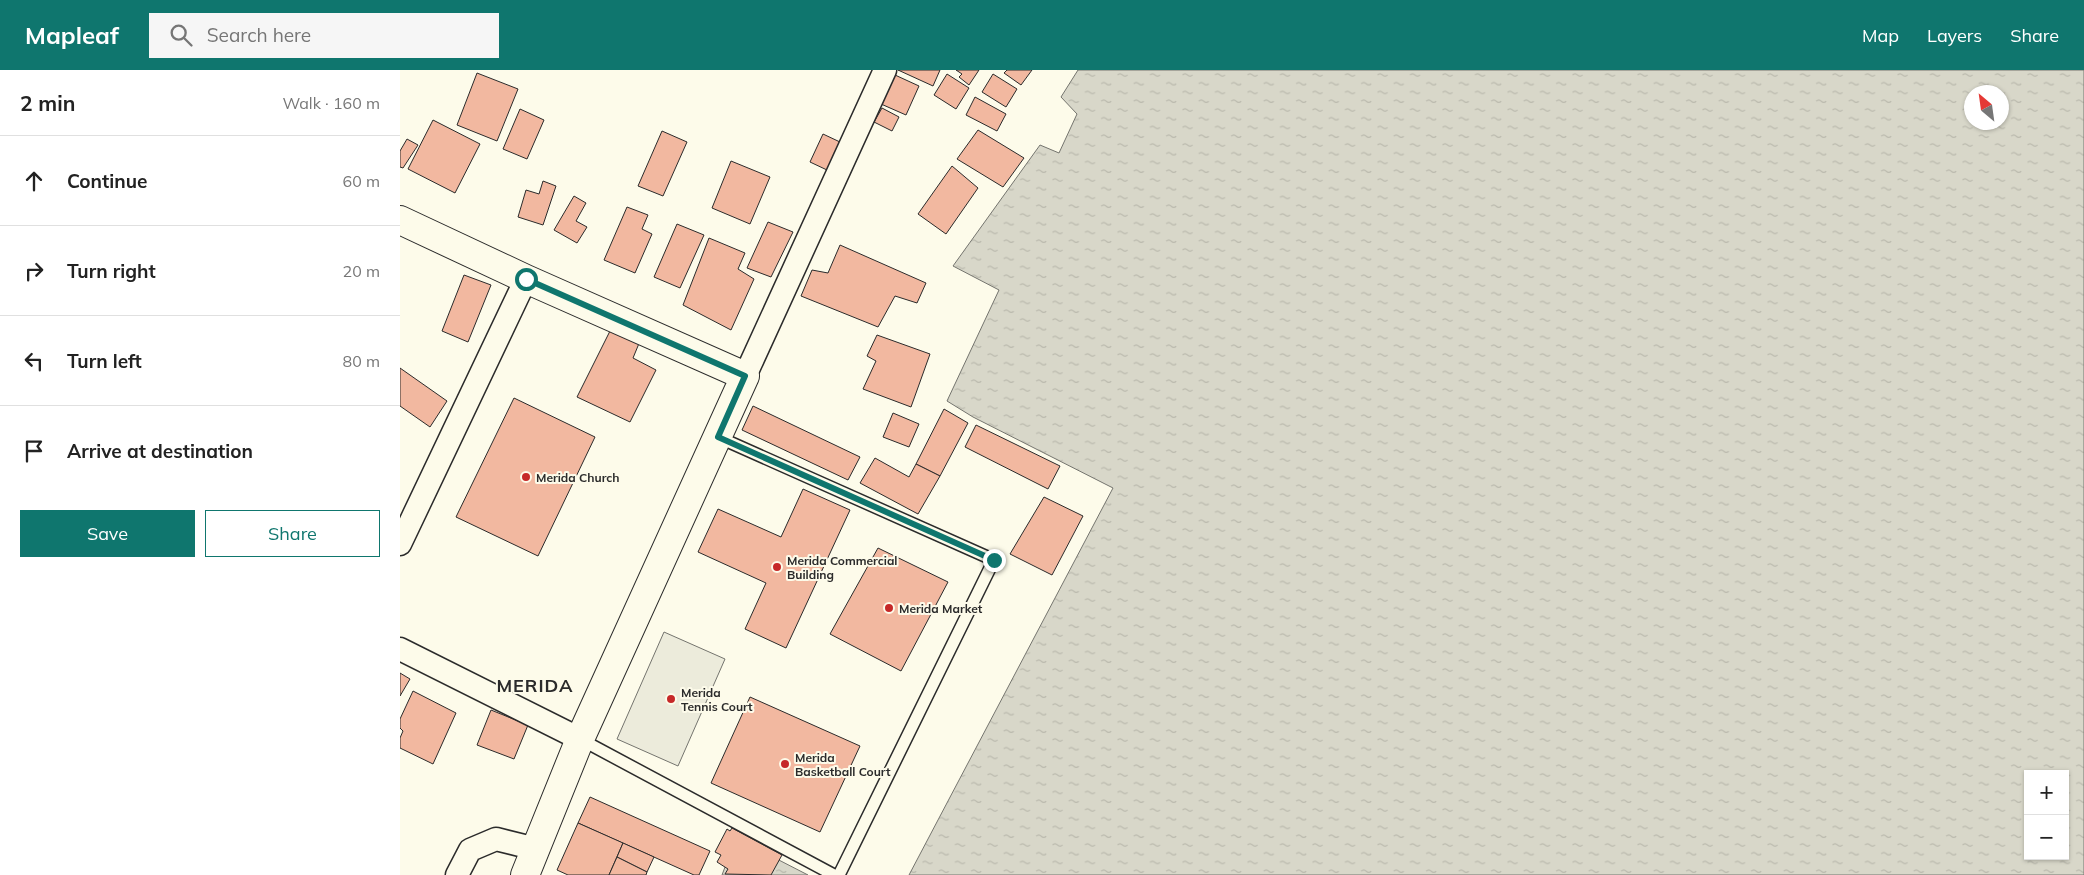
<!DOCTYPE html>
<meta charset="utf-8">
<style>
body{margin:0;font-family:Mulish,sans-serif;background:#f6f6f6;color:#222}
.controls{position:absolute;right:15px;bottom:15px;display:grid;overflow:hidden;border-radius:0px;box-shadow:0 1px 4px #0004}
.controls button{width:45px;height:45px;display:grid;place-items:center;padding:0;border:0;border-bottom:1px solid #e0e0e0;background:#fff;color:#222;font:25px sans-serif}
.compass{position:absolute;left:1564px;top:15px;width:45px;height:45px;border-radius:50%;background:#fff;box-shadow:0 1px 4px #0004;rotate:331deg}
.stop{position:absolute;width:15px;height:15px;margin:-11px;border:4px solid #0f766e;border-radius:50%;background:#fff}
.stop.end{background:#0f766e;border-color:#fff;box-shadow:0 1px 5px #0008}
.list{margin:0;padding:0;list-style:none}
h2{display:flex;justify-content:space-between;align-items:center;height:65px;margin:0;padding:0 20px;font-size:21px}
h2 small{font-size:16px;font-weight:400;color:#767676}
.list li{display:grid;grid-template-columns:32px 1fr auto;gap:15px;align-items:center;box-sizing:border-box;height:90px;padding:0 20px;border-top:1px solid #e0e0e0}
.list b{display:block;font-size:19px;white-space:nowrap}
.list em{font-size:16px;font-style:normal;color:#767676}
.actions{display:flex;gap:10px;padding:15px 20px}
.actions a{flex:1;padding:11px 0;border:1px solid #0f766e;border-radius:0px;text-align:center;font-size:18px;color:#0f766e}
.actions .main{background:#0f766e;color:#fff}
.icon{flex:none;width:28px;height:28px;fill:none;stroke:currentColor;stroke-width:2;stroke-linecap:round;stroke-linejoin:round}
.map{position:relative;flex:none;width:1684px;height:805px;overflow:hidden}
header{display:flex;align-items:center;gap:30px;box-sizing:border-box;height:70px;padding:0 25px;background:#0f766e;color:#fff}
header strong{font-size:24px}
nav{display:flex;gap:28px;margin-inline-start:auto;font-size:18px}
.search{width:350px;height:45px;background:#f6f6f6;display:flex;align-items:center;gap:12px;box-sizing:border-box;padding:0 18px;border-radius:0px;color:#767676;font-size:19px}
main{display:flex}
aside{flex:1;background:#fff}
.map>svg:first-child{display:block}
.green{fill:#ecebdb;stroke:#74746e}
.water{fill:url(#water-ripples);stroke:#74746e;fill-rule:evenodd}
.building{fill:#f2b8a0;stroke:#2b2b2b}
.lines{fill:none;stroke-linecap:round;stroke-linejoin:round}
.service-casing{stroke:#2b2b2b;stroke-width:14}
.minor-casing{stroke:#2b2b2b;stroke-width:25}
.tertiary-casing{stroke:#2b2b2b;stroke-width:30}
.service{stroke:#fdfbea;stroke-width:11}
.minor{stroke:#fdfbea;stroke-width:22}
.tertiary{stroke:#fdfbea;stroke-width:28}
.route{stroke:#0f766e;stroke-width:6}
.poi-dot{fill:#c62828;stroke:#fdfbea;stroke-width:2}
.labels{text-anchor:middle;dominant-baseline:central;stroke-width:4;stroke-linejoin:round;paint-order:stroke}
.poi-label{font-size:12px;font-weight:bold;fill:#2b2b2b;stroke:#fdfbea;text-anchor:start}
.district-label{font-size:18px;font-weight:bold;letter-spacing:1px;fill:#2b2b2b;stroke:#fdfbea}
</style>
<header>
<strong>Mapleaf</strong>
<div class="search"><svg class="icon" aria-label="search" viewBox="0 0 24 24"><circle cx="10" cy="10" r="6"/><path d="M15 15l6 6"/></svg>Search here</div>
<nav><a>Map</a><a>Layers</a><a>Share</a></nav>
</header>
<main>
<aside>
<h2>2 min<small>Walk · 160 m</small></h2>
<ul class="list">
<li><svg class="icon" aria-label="ahead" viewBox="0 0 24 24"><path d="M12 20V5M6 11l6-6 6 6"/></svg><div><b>Continue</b></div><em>60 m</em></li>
<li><svg class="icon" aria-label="right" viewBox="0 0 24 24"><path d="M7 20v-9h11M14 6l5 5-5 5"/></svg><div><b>Turn right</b></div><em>20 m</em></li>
<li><svg class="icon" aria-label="left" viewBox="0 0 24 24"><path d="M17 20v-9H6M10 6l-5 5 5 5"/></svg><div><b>Turn left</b></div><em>80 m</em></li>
<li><svg class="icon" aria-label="arrive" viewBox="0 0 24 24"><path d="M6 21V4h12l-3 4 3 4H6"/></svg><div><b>Arrive at destination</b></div></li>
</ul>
<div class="actions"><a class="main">Save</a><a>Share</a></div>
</aside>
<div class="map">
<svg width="1684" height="805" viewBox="0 0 1684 805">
<defs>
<pattern id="water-ripples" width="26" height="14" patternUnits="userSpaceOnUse" patternTransform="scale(1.25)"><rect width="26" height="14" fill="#d8d7c9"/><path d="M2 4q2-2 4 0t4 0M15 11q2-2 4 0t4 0" fill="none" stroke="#bab9ad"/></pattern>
</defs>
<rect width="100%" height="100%" fill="#fdfbea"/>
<path class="green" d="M264,562L325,589L278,696L217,669Z"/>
<g class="water">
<path d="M678,0H1684V805H509L713,418L573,347L547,331L599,220L553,196L640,75L659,83L677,44L661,27ZM1572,22H1602V52H1572ZM1628,704H1665V786H1628Z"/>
<path d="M336,768L408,805H322Z"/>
</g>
<g class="building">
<path d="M498,0H540L533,16Z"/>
<path d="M556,0H579L569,15L559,7L562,4Z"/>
<path d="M607,0H632L621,15L604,3Z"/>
<path d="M77,3L118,19L97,71L57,55Z"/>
<path d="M547,4L569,18L556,39L534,25Z"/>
<path d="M593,4L617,19L606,37L582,22Z"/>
<path d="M495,5L519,16L506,45L481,34Z"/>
<path d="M575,27L606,44L597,61L566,45Z"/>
<path d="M482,38L499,47L492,61L474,52Z"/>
<path d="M120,39L144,50L127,89L103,79Z"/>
<path d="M33,50L80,74L55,123L8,99Z"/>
<path d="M578,60L624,88L603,117L557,89Z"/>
<path d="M262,61L287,72L263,126L238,116Z"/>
<path d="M423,64L440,72L427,100L410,92Z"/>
<path d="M7,69L18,75L3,98L0,97V81Z"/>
<path d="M331,91L370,107L350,154L312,138Z"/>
<path d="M552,96L578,118L546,164L518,144Z"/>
<path d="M143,111L156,116L143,155L118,147L126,120L139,124Z"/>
<path d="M174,126L186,133L176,151L187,157L177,173L154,160Z"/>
<path d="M227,137L248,145L242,159L252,164L235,203L204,190Z"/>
<path d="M368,152L393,162L371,207L347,198Z"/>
<path d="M277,154L304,165L280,218L254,207Z"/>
<path d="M309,168L345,183L338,199L354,209L331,260L283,235Z"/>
<path d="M440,175L526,213L517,233L495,226L478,257L401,226L412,200L428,203Z"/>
<path d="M64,205L91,215L68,272L42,261Z"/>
<path d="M212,257L240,271L233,288L256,300L230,352L177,327Z"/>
<path d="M477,265L530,284L511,337L463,319L476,291L467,286Z"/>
<path d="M0,298L47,331L30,357L0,336Z"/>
<path d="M114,328L195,367L138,486L56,447Z"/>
<path d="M353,336L460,387L448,410L342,360Z"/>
<path d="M544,339L568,353L540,406L516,394Z"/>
<path d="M493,343L519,354L509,377L483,367Z"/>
<path d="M576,355L660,396L648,419L565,377Z"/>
<path d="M475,388L509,407L516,394L540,406L518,444L460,413Z"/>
<path d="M403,419L450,440L386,578L345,559L366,513L298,482L318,439L381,467Z"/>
<path d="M644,427L683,446L652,505L610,484Z"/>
<path d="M478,478L548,512L501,601L430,564Z"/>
<path d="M0,603L10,609L0,626Z"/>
<path d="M13,621L56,643L33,694L0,678V668L3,661L0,658V649Z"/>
<path d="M350,627L460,676L420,762L311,713Z"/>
<path d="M91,640L128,655L114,689L77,675Z"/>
<path d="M190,727L310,781L299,805H294L178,753Z"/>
<path d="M178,753L223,773L209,805H168L157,800Z"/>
<path d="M332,758L382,785L371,805L325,804L328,799L317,792L321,785L315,782L327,759L330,761Z"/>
<path d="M223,773L254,787L247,802L217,787Z"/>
<path d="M217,787L247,802L246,805H209Z"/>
</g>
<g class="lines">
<defs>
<g id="service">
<path d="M318,367L594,490L439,805"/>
<path d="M180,669L434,805"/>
</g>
<g id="minor">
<path d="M345,306L485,0"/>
<path d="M0,474L126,209"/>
<path d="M0,579L180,669"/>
<path d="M57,805L70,780L96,769L136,779"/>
</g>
<path id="tertiary" d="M0,150L126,209L345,306L180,669L125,805"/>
</defs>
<use href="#service" class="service-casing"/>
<use href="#minor" class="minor-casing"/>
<use href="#tertiary" class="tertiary-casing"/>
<use href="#service" class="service"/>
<use href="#minor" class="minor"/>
<use href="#tertiary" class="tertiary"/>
</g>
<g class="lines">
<path class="route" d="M126,209L345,306L318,367L594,490"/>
</g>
<g class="poi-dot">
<circle cx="126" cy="407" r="5"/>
<circle cx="377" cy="497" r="5"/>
<circle cx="489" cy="538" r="5"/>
<circle cx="271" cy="629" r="5"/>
<circle cx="385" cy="694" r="5"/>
</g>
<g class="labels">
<g class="poi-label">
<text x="136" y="407">Merida Church</text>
<text x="387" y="490">Merida Commercial<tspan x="387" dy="14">Building</tspan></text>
<text x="499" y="538">Merida Market</text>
<text x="281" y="622">Merida<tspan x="281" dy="14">Tennis Court</tspan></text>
<text x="395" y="687">Merida<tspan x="395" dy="14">Basketball Court</tspan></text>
</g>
<g class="district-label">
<text x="135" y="615">MERIDA</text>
</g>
</g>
</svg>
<div class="controls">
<button>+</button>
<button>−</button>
</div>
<svg class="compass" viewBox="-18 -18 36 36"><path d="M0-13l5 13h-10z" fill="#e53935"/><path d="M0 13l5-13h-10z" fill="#767676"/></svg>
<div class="stop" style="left:126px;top:209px"></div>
<div class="stop end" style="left:594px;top:490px"></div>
</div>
</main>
